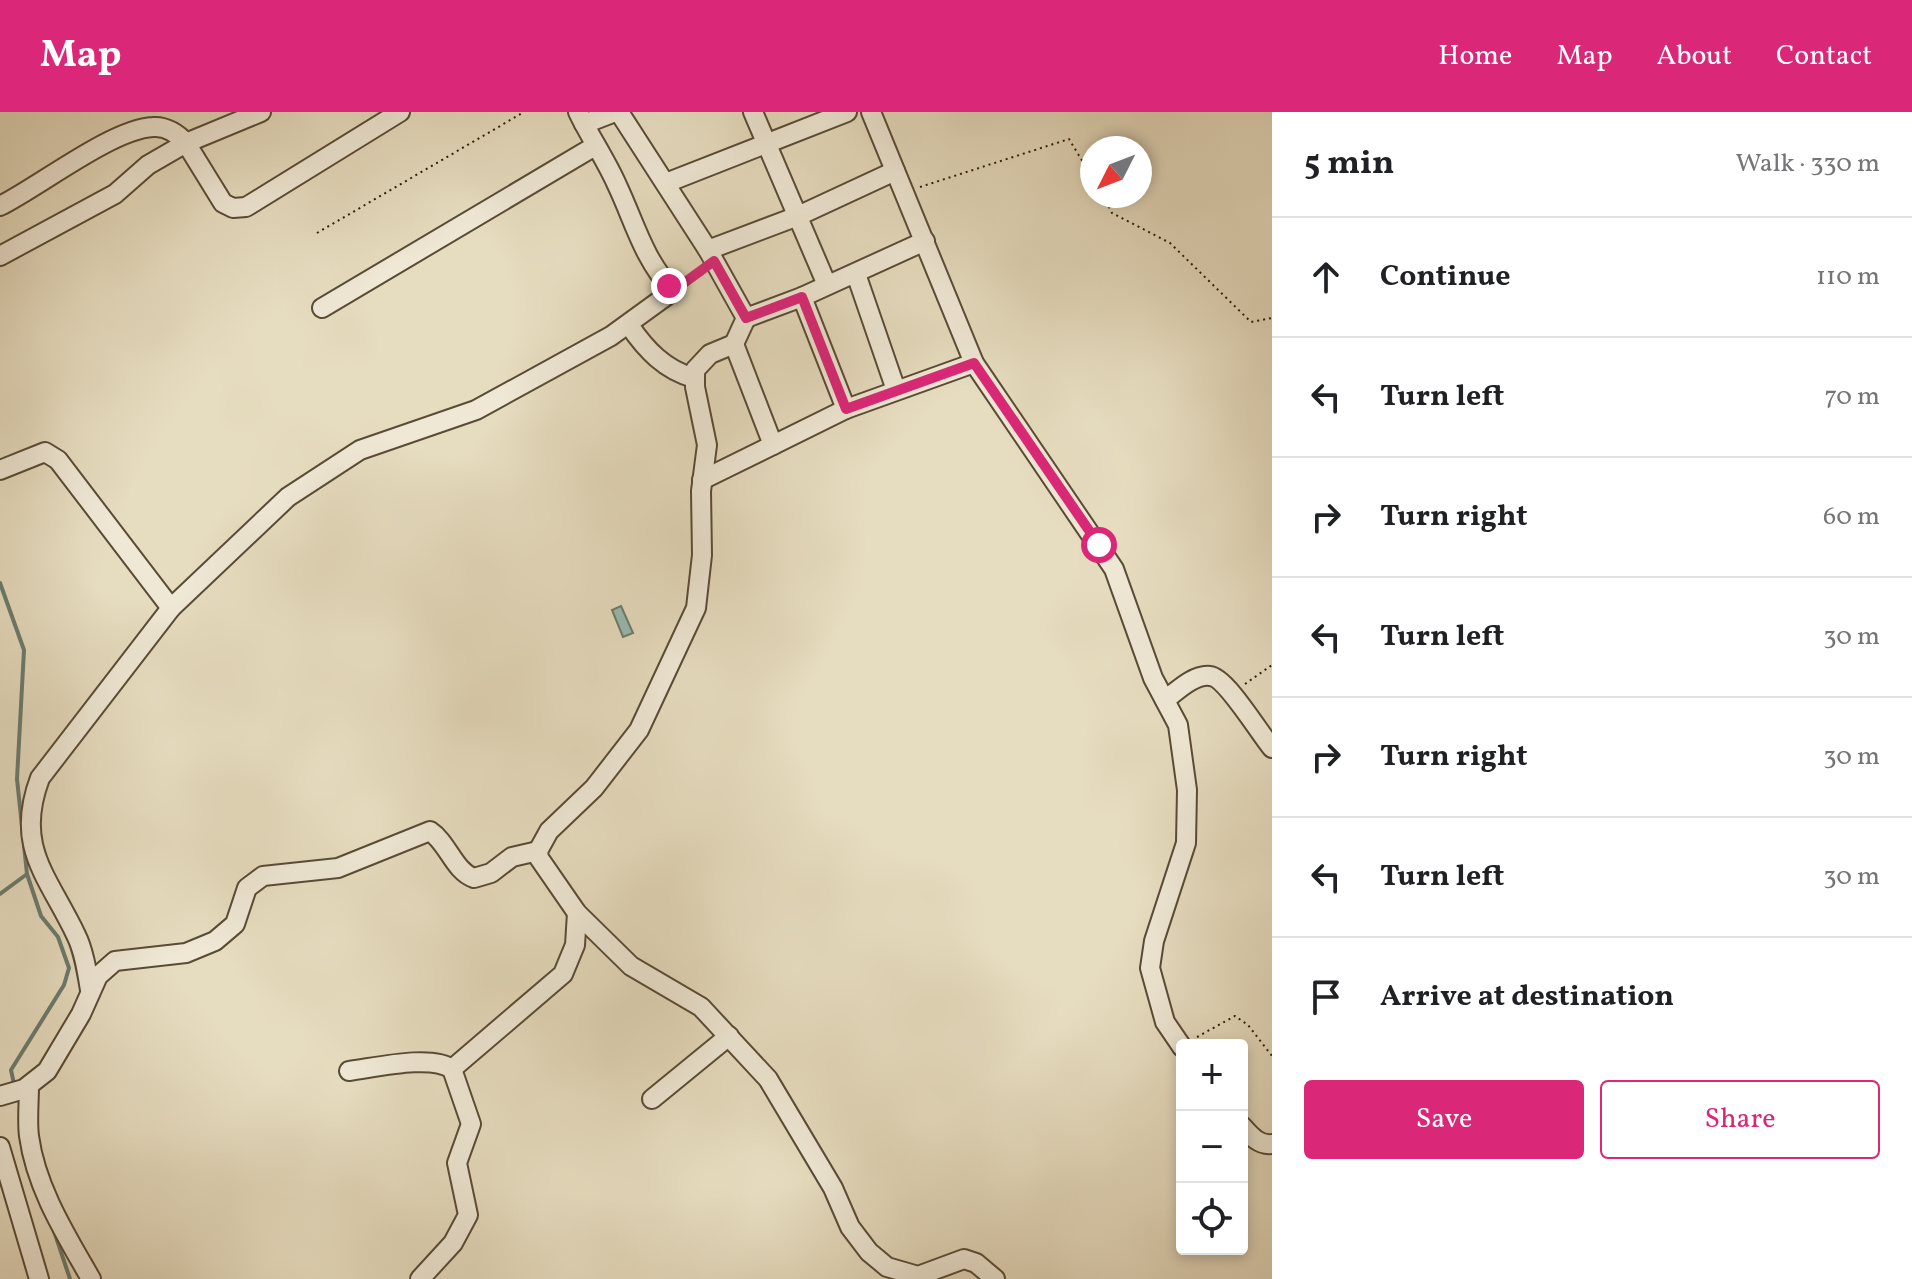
<!DOCTYPE html>
<meta charset="utf-8">
<style>
body{margin:0;font-family:Vollkorn,serif;background:#f6f6f6;color:#202124}
.controls{position:absolute;right:24px;bottom:24px;display:grid;overflow:hidden;border-radius:8px;box-shadow:0 4px 12px #0003}
.controls button{width:72px;height:72px;display:grid;place-items:center;padding:0;border:0;border-bottom:2px solid #e0e0e0;background:#fff;color:#202124;font:40px sans-serif}
.compass{position:absolute;left:1080px;top:24px;width:72px;height:72px;border-radius:50%;background:#fff;box-shadow:0 4px 12px #0003;rotate:228deg}
.stop{position:absolute;width:24px;height:24px;margin:-18px;border:6px solid #db2777;border-radius:50%;background:#fff}
.stop.end{background:#db2777;border-color:#fff;box-shadow:0 2px 8px #0008}
.list{margin:0;padding:0;list-style:none}
h2{display:flex;justify-content:space-between;align-items:center;height:104px;margin:0;padding:0 32px;font-size:34px}
h2 small{font-size:26px;font-weight:400;color:#757577}
.list li{display:grid;grid-template-columns:52px 1fr auto;gap:24px;align-items:center;box-sizing:border-box;height:120px;padding:0 32px;border-top:2px solid #e0e0e0}
.list b{display:block;font-size:30px;white-space:nowrap}
.list em{font-size:26px;font-style:normal;color:#757577}
.actions{display:flex;gap:16px;padding:24px 32px}
.actions a{flex:1;padding:18px 0;border:2px solid #db2777;border-radius:8px;text-align:center;font-size:28px;color:#db2777}
.actions .main{background:#db2777;color:#fff}
.icon{flex:none;width:44px;height:44px;fill:none;stroke:currentColor;stroke-width:2;stroke-linecap:round;stroke-linejoin:round}
.map{position:relative;flex:none;width:1272px;height:1167px;overflow:hidden}
header{display:flex;align-items:center;gap:48px;box-sizing:border-box;height:112px;padding:0 40px;background:#db2777;color:#fff}
header strong{font-size:38px}
nav{display:flex;gap:44px;margin-inline-start:auto;font-size:28px}
main{display:flex}
aside{flex:1;background:#fff}
.map>svg:first-child{display:block}
.water{fill:#96bcb2;stroke:#6b7c6e;stroke-width:2}
.lines{fill:none;stroke-linecap:round;stroke-linejoin:round}
.stream{stroke:#6b7c6e;stroke-width:4}
.minor-casing{stroke:#594b36;stroke-width:22}
.path{stroke:#2a1b08;stroke-width:2;stroke-dasharray:2 4;stroke-linecap:butt}
.minor{stroke:#efe8d5;stroke-width:18}
.route{stroke:#db2777;stroke-width:10}
</style>
<header>
<strong>Map</strong>
<nav><a>Home</a><a>Map</a><a>About</a><a>Contact</a></nav>
</header>
<main>
<div class="map">
<svg width="1272" height="1167" viewBox="0 0 1272 1167">
<rect width="100%" height="100%" fill="#e6dcbf"/>
<filter id="stains"><feTurbulence type="fractalNoise" baseFrequency=".0025" numOctaves="4"/><feColorMatrix values="0 0 0 0 .2 0 0 0 0 .09 0 0 0 0 .02 0 0 0 .5 -.17"/></filter>
<radialGradient id="worn" r=".72"><stop offset=".6" stop-color="#630" stop-opacity="0"/><stop offset="1" stop-color="#630" stop-opacity=".3"/></radialGradient>
<path class="water" d="M621,494L633,521L623,525L612,498Z"/>
<g class="lines">
<g class="stream">
<path d="M0,471L24,538L17,667L27,762L41,804L58,825L69,856L64,873L11,958L14,972"/>
<path d="M0,782L27,762"/>
<path d="M53,1116L70,1167"/>
</g>
<defs>
<g id="minor">
<path d="M619,0L708,138L746,206L734,232L710,242L695,258V275L707,333L701,379L702,443L696,496L639,618L594,676L549,719L538,739L539,746L577,801L631,854L701,895L768,967L833,1076L850,1115L869,1140L887,1155L918,1164L964,1147L976,1151L995,1167"/>
<path d="M753,0L827,173"/>
<path d="M871,0L974,251L1114,457L1153,566L1178,613L1187,678L1186,731L1154,829L1150,856L1165,910L1182,935"/>
<path d="M584,12L615,0"/>
<path d="M666,71L847,0"/>
<path d="M0,94C40,74 112,17 153,15C166,14 178,22 186,31L223,91L233,96L246,95L400,0"/>
<path d="M708,138L798,104L895,59"/>
<path d="M0,144L115,82L148,53L186,31L261,0"/>
<path d="M856,162L896,278"/>
<path d="M802,185L846,297"/>
<path d="M322,196L595,34"/>
<path d="M746,206L802,185L925,129"/>
<path d="M629,213C646,238 665,258 694,266"/>
<path d="M734,232L773,333"/>
<path d="M0,358L45,340L58,348L171,496"/>
<path d="M702,368L846,297L974,251"/>
<path d="M1165,588C1177,579 1194,562 1210,564C1226,565 1260,622 1272,636"/>
<path d="M90,878C87,860 84,839 76,823C48,764 14,735 40,666L171,496L288,385L360,338L476,298L611,224L673,179C643,146 635,111 617,73C606,48 590,25 578,0"/>
<path d="M452,957L563,862L575,833L577,801"/>
<path d="M349,959C374,956 431,942 452,957L471,1012L457,1051L468,1103L453,1131L420,1167"/>
<path d="M29,974C29,990 27,1008 29,1024C36,1076 66,1123 91,1167"/>
<path d="M0,984L24,977L47,959L81,902L98,864L115,849L186,841L215,829L235,812L247,776L263,764L338,756L430,719C448,731 454,759 474,766L491,761L512,745L538,739"/>
<path d="M652,987L729,924"/>
<path d="M1242,1014C1250,1023 1259,1034 1272,1032"/>
<path d="M0,1035L39,1167"/>
</g>
</defs>
<use href="#minor" class="minor-casing"/>
<g class="path">
<path d="M920,75L1069,27L1092,65"/>
<path d="M1103,84L1112,101L1170,131L1251,210L1272,206"/>
<path d="M317,121L524,0"/>
<path d="M686,169L700,159"/>
<path d="M1245,572L1272,553"/>
<path d="M1197,925L1235,904L1248,913L1272,944"/>
</g>
<use href="#minor" class="minor"/>
</g>
<g class="lines">
<path class="route" d="M669,174L673,179L714,149L746,206L802,185L846,297L974,251L1099,433"/>
</g>
<rect width="100%" height="100%" filter="url(#stains)"/>
<rect width="100%" height="100%" fill="url(#worn)"/>
</svg>
<div class="controls">
<button>+</button>
<button>−</button>
<button><svg class="icon" aria-label="locate" viewBox="0 0 24 24"><circle cx="12" cy="12" r="6"/><path d="M12 2v4M12 18v4M2 12h4M18 12h4"/></svg></button>
</div>
<svg class="compass" viewBox="-18 -18 36 36"><path d="M0-13l5 13h-10z" fill="#e53935"/><path d="M0 13l5-13h-10z" fill="#757577"/></svg>
<div class="stop" style="left:1099px;top:433px"></div>
<div class="stop end" style="left:669px;top:174px"></div>
</div>
<aside>
<h2>5 min<small>Walk · 330 m</small></h2>
<ul class="list">
<li><svg class="icon" aria-label="ahead" viewBox="0 0 24 24"><path d="M12 20V5M6 11l6-6 6 6"/></svg><div><b>Continue</b></div><em>110 m</em></li>
<li><svg class="icon" aria-label="left" viewBox="0 0 24 24"><path d="M17 20v-9H6M10 6l-5 5 5 5"/></svg><div><b>Turn left</b></div><em>70 m</em></li>
<li><svg class="icon" aria-label="right" viewBox="0 0 24 24"><path d="M7 20v-9h11M14 6l5 5-5 5"/></svg><div><b>Turn right</b></div><em>60 m</em></li>
<li><svg class="icon" aria-label="left" viewBox="0 0 24 24"><path d="M17 20v-9H6M10 6l-5 5 5 5"/></svg><div><b>Turn left</b></div><em>30 m</em></li>
<li><svg class="icon" aria-label="right" viewBox="0 0 24 24"><path d="M7 20v-9h11M14 6l5 5-5 5"/></svg><div><b>Turn right</b></div><em>30 m</em></li>
<li><svg class="icon" aria-label="left" viewBox="0 0 24 24"><path d="M17 20v-9H6M10 6l-5 5 5 5"/></svg><div><b>Turn left</b></div><em>30 m</em></li>
<li><svg class="icon" aria-label="arrive" viewBox="0 0 24 24"><path d="M6 21V4h12l-3 4 3 4H6"/></svg><div><b>Arrive at destination</b></div></li>
</ul>
<div class="actions"><a class="main">Save</a><a>Share</a></div>
</aside>
</main>
